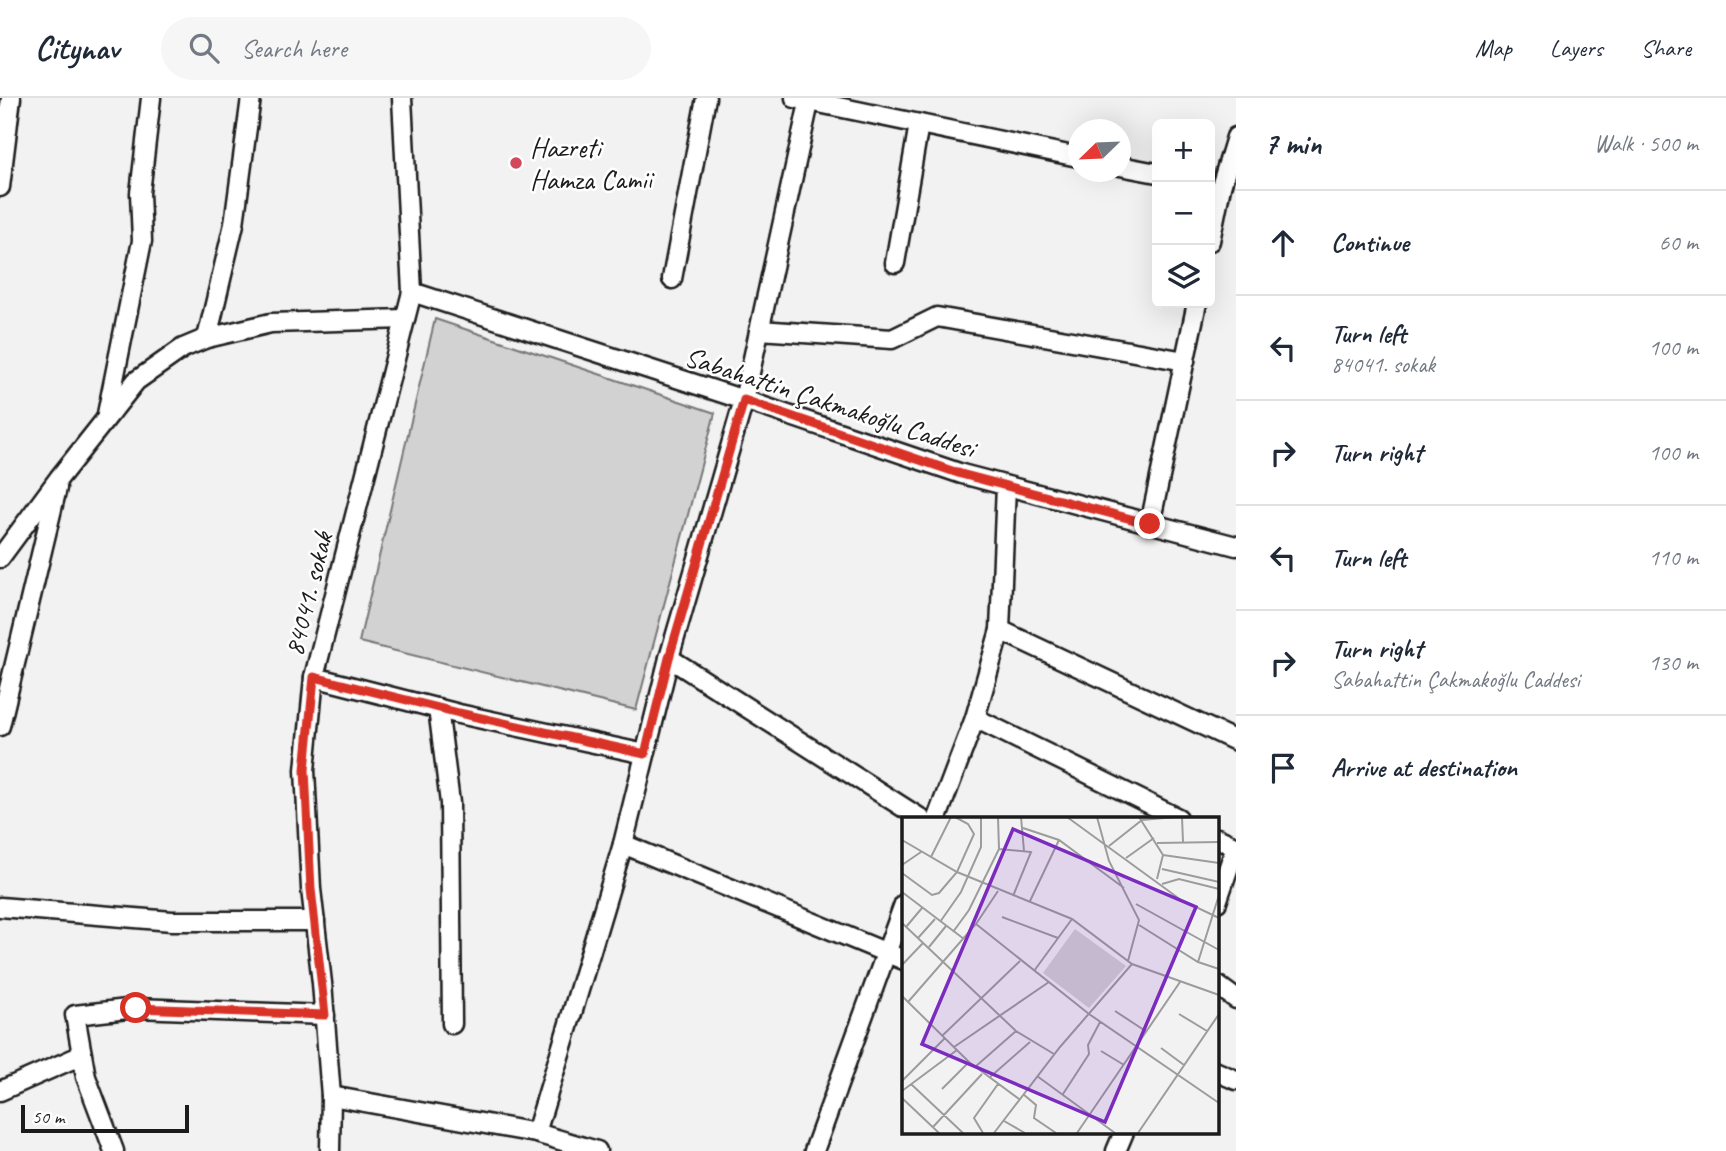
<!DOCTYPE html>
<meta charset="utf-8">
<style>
body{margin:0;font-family:Caveat,sans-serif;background:#f6f6f7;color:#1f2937}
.controls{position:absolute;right:21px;top:21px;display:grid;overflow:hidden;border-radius:10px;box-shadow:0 7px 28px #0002}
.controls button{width:63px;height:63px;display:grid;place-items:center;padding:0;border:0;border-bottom:2px solid #e0e1e3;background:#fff;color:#1f2937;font:35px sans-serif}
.compass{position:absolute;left:1068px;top:21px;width:63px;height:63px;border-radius:50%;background:#fff;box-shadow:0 7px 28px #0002;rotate:247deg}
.scale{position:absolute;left:21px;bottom:18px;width:168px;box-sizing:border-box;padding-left:7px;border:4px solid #1c1c1c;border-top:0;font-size:19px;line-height:24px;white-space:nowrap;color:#1c1c1c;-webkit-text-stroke:5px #fff;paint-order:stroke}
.stop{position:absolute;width:21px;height:21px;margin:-16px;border:5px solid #d93025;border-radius:50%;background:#fff}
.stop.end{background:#d93025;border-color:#fff;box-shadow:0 2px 7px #0008}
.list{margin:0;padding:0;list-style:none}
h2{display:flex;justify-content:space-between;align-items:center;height:91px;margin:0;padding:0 28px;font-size:30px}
h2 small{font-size:23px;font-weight:400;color:#747a83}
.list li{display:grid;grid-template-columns:46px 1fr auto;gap:21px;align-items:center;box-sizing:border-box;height:105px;padding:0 28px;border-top:2px solid #e0e1e3}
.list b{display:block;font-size:26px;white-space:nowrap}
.list p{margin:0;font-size:23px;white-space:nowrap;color:#747a83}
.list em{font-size:23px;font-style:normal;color:#747a83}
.icon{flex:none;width:38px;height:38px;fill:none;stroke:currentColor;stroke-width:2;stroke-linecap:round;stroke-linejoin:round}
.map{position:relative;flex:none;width:1236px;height:1053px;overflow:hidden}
header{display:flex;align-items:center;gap:42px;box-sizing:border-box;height:98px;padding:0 35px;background:#fff;border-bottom:2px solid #e0e1e3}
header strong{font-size:33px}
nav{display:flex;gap:38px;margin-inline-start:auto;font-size:24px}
.search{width:490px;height:63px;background:#f6f6f7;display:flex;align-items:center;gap:18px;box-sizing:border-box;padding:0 24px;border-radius:38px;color:#747a83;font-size:26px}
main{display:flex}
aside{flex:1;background:#fff}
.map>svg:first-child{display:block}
.green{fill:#d2d2d2;stroke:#777;stroke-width:2}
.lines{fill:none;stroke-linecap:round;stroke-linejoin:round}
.street-casing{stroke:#1c1c1c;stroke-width:23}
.street{stroke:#fff;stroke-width:18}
.route{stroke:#d93025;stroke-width:9}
.poi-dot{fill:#d1495b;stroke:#fff;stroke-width:2.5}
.labels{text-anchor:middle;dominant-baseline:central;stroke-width:5;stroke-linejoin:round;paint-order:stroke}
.poi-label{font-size:28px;fill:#1c1c1c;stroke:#fff;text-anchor:start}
.street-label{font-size:28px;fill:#1c1c1c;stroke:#fff}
.inset-road{fill:none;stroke:#9c9c9c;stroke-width:2}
.view{fill:#7b2cbf;fill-opacity:0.15;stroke:#7b2cbf;stroke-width:3.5}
.inset-edge{fill:none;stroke:#1c1c1c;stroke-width:3.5}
</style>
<header>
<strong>Citynav</strong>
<div class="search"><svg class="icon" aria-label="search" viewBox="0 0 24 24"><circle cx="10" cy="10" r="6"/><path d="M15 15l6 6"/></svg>Search here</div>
<nav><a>Map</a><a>Layers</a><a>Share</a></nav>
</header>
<main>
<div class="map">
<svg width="1236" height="1053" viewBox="0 0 1236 1053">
<rect width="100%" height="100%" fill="#f2f2f2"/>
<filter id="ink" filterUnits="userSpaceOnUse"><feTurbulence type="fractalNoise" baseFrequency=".0143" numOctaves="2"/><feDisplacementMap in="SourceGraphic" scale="14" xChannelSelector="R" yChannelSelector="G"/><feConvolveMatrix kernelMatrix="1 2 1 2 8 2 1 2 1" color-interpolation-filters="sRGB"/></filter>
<g filter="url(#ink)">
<path class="green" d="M435,221L715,315L636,612L359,544Z"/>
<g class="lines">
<defs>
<g id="street">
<path d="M795,0L1078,59"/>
<path d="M1120,68L1157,75"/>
<path d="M0,89L11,0"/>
<path d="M1210,143L1221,89L1236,39"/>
<path d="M895,165L919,26"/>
<path d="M672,181L706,0"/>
<path d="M412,194L744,302L962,376L1236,448"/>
<path d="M759,232L892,241L937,219L1185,263"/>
<path d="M207,240L234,126L251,0"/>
<path d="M107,316L142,143L140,95L151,0"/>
<path d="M1150,426L1197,205"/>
<path d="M0,460L59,380L136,283L183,250L207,240L271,225L405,221"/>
<path d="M1000,532L1236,643"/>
<path d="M669,560L920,720"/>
<path d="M314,579L459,616L645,656"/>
<path d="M438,610L450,705L452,926"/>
<path d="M975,620L1178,720"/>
<path d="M0,628L57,390"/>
<path d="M937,720L975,620L1000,532L1006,388"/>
<path d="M1217,740L1236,749"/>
<path d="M623,746L904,862"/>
<path d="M1217,804L1236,748"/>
<path d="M0,809L172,823H315"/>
<path d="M1217,887L1236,901"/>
<path d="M1217,974L1236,982"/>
<path d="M0,993L82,957"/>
<path d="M331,998L536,1035L597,1053"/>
<path d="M536,1035L623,746L669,560L744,302L810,0"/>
<path d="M114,1053L86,979L75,917L136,910L325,917"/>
<path d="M330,1053L331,998L322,885L311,791L305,672L314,579L412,194L402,0"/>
<path d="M814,1053L904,806"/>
<path d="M1116,1053L1124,1034"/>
</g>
</defs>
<use href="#street" class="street-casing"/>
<use href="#street" class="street"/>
</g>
</g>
<g class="lines" filter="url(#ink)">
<path class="route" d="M136,910L325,917L311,791L305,672L314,579L459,615L645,656L669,560L744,302L961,376L1150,426"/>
</g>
<circle class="poi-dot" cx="516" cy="65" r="7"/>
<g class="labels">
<g class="poi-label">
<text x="530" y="49">Hazreti<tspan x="530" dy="32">Hamza Camii</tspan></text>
</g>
<g class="street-label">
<text transform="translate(830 304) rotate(18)">Sabahattin Çakmakoğlu Caddesi</text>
<text transform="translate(308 496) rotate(-76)">84041. sokak</text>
</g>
</g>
<g transform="translate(902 719)">
<rect width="317" height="317" fill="#f2f2f2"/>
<path d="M173,112L224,149L187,191L141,156Z" fill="#d2d2d2"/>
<path class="inset-road" d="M119,0L122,34M165,0L279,83L317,101M195,0L207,44L237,103L226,144M237,0L261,38L255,62M280,0L281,25M121,11L157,23L222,71M0,23L55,55L170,102L230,147L317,178M255,26L317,25M207,29L240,3L274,0M97,32L129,35L111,79M261,38L317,46M29,40L49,0M224,41L252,21M0,48L19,35M260,52L317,65M0,56L30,78L37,76L55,55L72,17L66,7L53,0M260,67L277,62L317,72M0,75L62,122M128,84L157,23M234,87L317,133M100,100L156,121M38,105L59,75L79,30V0M0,106L114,214L152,237M74,107L187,197L317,286M237,108L296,145L317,152M4,110L20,91M51,115L67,93L97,32L96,0M16,121L33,102M27,130L44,109M296,145L317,78M0,148L21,126M132,154L170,102M0,179L67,245L117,282M6,185L74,107L96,74M213,194L245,215M277,197L305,214M41,218L118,144M52,230L147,165M259,231L282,248M199,234L222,248M73,250L114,214M135,259L213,316M87,261L128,225M0,264L43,221M9,267L61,316M40,272L67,245M0,274L55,233M121,277L134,288L132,301L154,316M161,277L187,237L186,228L198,205M0,281L37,316M102,304L123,316M31,310L80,257M81,316L72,301L96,267M92,316L158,230L230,147M175,316L278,165M236,316L317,197"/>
<path class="view" d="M111,12L294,90L203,305L20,227Z"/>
<rect width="317" height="317" class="inset-edge"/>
</g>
</svg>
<div class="controls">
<button>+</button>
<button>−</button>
<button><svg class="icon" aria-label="layers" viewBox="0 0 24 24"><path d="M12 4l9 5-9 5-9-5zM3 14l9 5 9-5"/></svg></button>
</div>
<svg class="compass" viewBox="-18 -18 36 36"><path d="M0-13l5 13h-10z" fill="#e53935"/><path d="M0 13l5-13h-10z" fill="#747a83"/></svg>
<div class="scale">50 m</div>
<div class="stop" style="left:136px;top:910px"></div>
<div class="stop end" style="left:1150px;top:426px"></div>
</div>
<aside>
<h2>7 min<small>Walk · 500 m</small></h2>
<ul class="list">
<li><svg class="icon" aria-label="ahead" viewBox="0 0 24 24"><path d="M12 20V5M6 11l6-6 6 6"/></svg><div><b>Continue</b></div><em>60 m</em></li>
<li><svg class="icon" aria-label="left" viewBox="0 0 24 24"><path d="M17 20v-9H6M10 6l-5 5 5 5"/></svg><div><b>Turn left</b><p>84041. sokak</p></div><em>100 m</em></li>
<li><svg class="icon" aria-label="right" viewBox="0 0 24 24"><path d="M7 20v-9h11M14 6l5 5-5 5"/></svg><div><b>Turn right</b></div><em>100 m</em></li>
<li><svg class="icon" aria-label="left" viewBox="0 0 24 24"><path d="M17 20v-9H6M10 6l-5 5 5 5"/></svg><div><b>Turn left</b></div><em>110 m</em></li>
<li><svg class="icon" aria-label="right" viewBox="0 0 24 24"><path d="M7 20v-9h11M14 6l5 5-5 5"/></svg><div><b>Turn right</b><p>Sabahattin Çakmakoğlu Caddesi</p></div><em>130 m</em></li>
<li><svg class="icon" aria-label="arrive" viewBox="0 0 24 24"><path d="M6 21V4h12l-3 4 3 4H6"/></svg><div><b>Arrive at destination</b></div></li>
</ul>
</aside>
</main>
